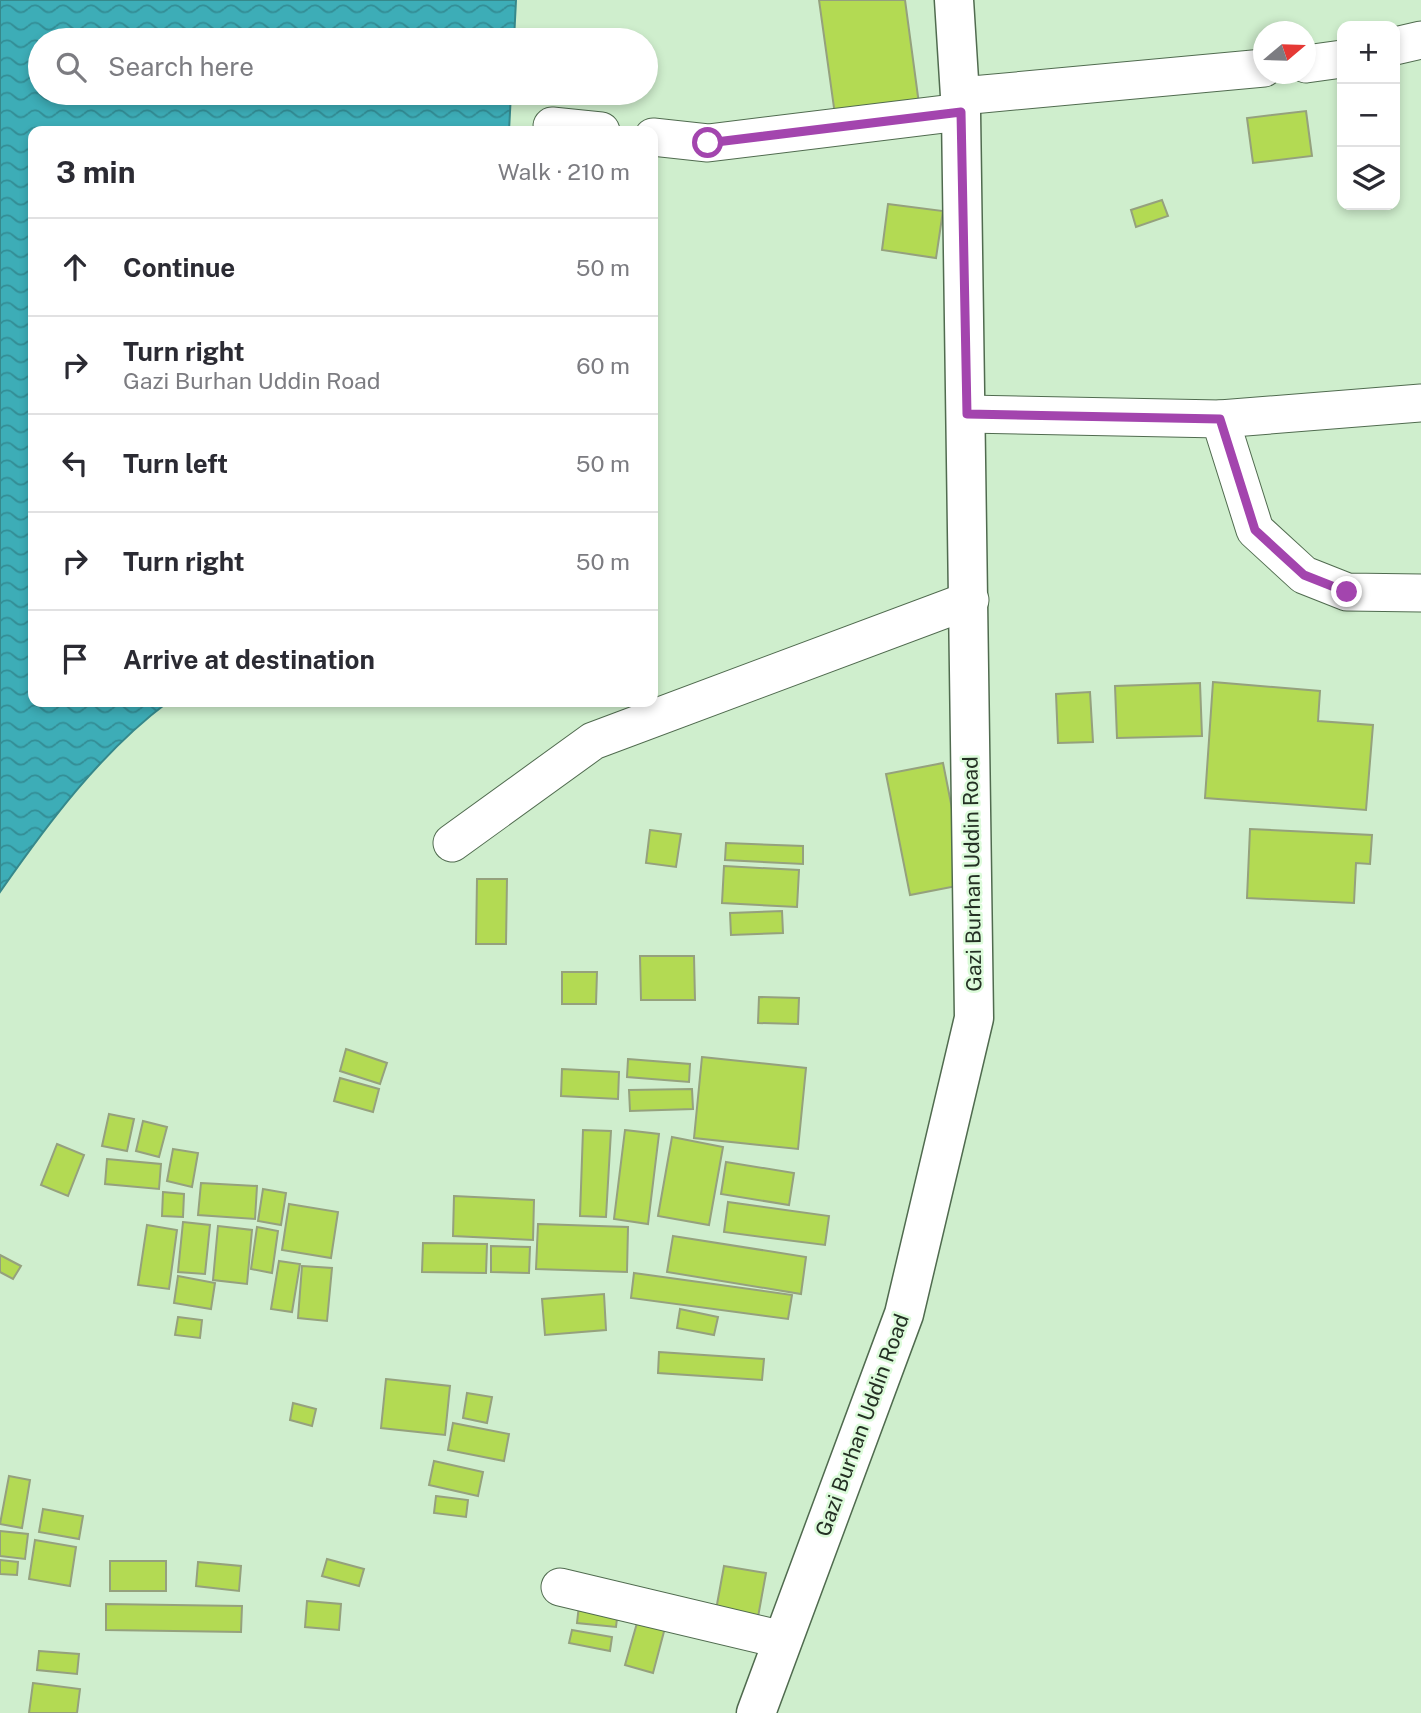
<!DOCTYPE html>
<meta charset="utf-8">
<style>
body{margin:0;font-family:"Public Sans",sans-serif;background:#f2f2f3;color:#2b2b33}
.controls{position:absolute;right:21px;top:21px;display:grid;overflow:hidden;border-radius:14px;box-shadow:0 4px 10px #0003}
.controls button{width:63px;height:63px;display:grid;place-items:center;padding:0;border:0;border-bottom:2px solid #e1e1e2;background:#fff;color:#2b2b33;font:35px sans-serif}
.compass{position:absolute;left:1253px;top:21px;width:63px;height:63px;border-radius:50%;background:#fff;box-shadow:0 4px 10px #0003;rotate:71deg}
.stop{position:absolute;width:21px;height:21px;margin:-16px;border:5px solid #a345ae;border-radius:50%;background:#fff}
.stop.end{background:#a345ae;border-color:#fff;box-shadow:0 2px 7px #0008}
.list{margin:0;padding:0;list-style:none}
h2{display:flex;justify-content:space-between;align-items:center;height:91px;margin:0;padding:0 28px;font-size:30px}
h2 small{font-size:23px;font-weight:400;color:#7c7c81}
.list li{display:grid;grid-template-columns:46px 1fr auto;gap:21px;align-items:center;box-sizing:border-box;height:98px;padding:0 28px;border-top:2px solid #e1e1e2}
.list b{display:block;font-size:26px;white-space:nowrap}
.list p{margin:0;font-size:23px;white-space:nowrap;color:#7c7c81}
.list em{font-size:23px;font-style:normal;color:#7c7c81}
.icon{flex:none;width:38px;height:38px;fill:none;stroke:currentColor;stroke-width:2;stroke-linecap:round;stroke-linejoin:round}
.map{position:relative;flex:none;width:1421px;height:1713px;overflow:hidden}
.search{position:absolute;background:#fff;box-shadow:0 4px 10px #0003;left:28px;top:28px;width:630px;height:77px;display:flex;align-items:center;gap:18px;box-sizing:border-box;padding:0 24px;border-radius:38px;color:#7c7c81;font-size:26px}
.panel{position:absolute;background:#fff;box-shadow:0 4px 10px #0003;left:28px;top:126px;width:630px;height:581px;border-radius:14px}
.map>svg:first-child{display:block}
.water{fill:url(#water-waves);stroke:#36888b;stroke-width:2}
.building{fill:#b3da53;stroke:#95a17d;stroke-width:2}
.lines{fill:none;stroke-linecap:round;stroke-linejoin:round}
.minor-casing{stroke:#506b4f;stroke-width:39}
.tertiary-casing{stroke:#506b4f;stroke-width:41}
.minor{stroke:#fff;stroke-width:37}
.tertiary{stroke:#fff;stroke-width:38}
.route{stroke:#a345ae;stroke-width:9}
.labels{text-anchor:middle;dominant-baseline:central;stroke-width:5;stroke-linejoin:round;paint-order:stroke}
.street-label{font-size:21px;fill:#243024;stroke:#dcfbda}
</style>
<div class="map">
<svg width="1421" height="1713" viewBox="0 0 1421 1713">
<defs>
<pattern id="water-waves" width="16" height="10" patternUnits="userSpaceOnUse" patternTransform="scale(1.75)"><rect width="16" height="10" fill="#3dadb7"/><path d="M0 5q4-4 8 0t8 0" fill="none" stroke="#338d95"/></pattern>
</defs>
<rect width="100%" height="100%" fill="#cfeecd"/>
<path class="water" d="M0,0H516L514,40H40V93H511L509,131H33V702H168C101,752 48,823 0,892Z"/>
<g class="building">
<path d="M819,0H905L919,104L835,115Z"/>
<path d="M1306,111L1312,156L1253,163L1247,118Z"/>
<path d="M1162,200L1168,216L1136,227L1131,210Z"/>
<path d="M888,204L943,211L936,258L882,250Z"/>
<path d="M1213,682L1320,691L1318,721L1373,725L1366,810L1205,798Z"/>
<path d="M1200,683L1202,736L1117,738L1115,686Z"/>
<path d="M1090,692L1093,742L1058,743L1056,694Z"/>
<path d="M943,763L967,884L910,895L886,774Z"/>
<path d="M1250,829L1372,835L1370,864L1356,863L1354,903L1247,898Z"/>
<path d="M650,830L681,834L676,867L646,863Z"/>
<path d="M726,843L803,846V864L725,860Z"/>
<path d="M724,866L799,870L797,907L722,903Z"/>
<path d="M477,879H507L506,944H476Z"/>
<path d="M782,911L783,933L731,935L730,913Z"/>
<path d="M640,956H694L695,1000H641Z"/>
<path d="M562,972H597L596,1004H562Z"/>
<path d="M759,997L799,998L798,1024L758,1023Z"/>
<path d="M346,1049L387,1063L380,1084L340,1071Z"/>
<path d="M702,1057L806,1068L798,1149L694,1138Z"/>
<path d="M628,1059L690,1064L689,1082L627,1077Z"/>
<path d="M562,1069L619,1072L618,1099L561,1096Z"/>
<path d="M340,1078L379,1089L373,1112L334,1101Z"/>
<path d="M692,1089L693,1109L630,1111L629,1090Z"/>
<path d="M109,1114L134,1119L127,1151L102,1146Z"/>
<path d="M143,1121L167,1127L159,1157L136,1151Z"/>
<path d="M583,1130L611,1131L606,1217L580,1216Z"/>
<path d="M625,1130L659,1134L648,1224L614,1219Z"/>
<path d="M672,1137L723,1147L709,1225L658,1216Z"/>
<path d="M57,1144L84,1155L68,1196L41,1185Z"/>
<path d="M173,1149L198,1153L192,1187L167,1181Z"/>
<path d="M107,1159L161,1164L159,1189L105,1184Z"/>
<path d="M726,1162L794,1173L789,1205L721,1194Z"/>
<path d="M201,1183L257,1186L255,1219L198,1215Z"/>
<path d="M263,1189L286,1193L281,1225L258,1221Z"/>
<path d="M163,1192L184,1194L183,1217L162,1216Z"/>
<path d="M454,1196L534,1200L533,1240L453,1236Z"/>
<path d="M728,1202L829,1216L825,1245L724,1232Z"/>
<path d="M289,1204L338,1212L331,1258L282,1250Z"/>
<path d="M183,1222L210,1225L205,1274L178,1272Z"/>
<path d="M538,1224L628,1227L627,1272L536,1269Z"/>
<path d="M147,1225L177,1230L169,1289L138,1285Z"/>
<path d="M218,1226L252,1230L247,1284L213,1280Z"/>
<path d="M257,1227L278,1231L272,1273L251,1269Z"/>
<path d="M673,1236L806,1257L801,1294L667,1272Z"/>
<path d="M423,1243L487,1244L486,1273L422,1272Z"/>
<path d="M491,1246L530,1247L529,1273L491,1272Z"/>
<path d="M0,1255L21,1266L13,1279L0,1272Z"/>
<path d="M279,1261L300,1264L292,1312L271,1309Z"/>
<path d="M302,1266L332,1268L327,1321L298,1318Z"/>
<path d="M634,1273L792,1295L788,1319L631,1298Z"/>
<path d="M178,1276L215,1283L211,1309L174,1303Z"/>
<path d="M604,1294L606,1330L545,1335L542,1299Z"/>
<path d="M680,1309L718,1317L714,1335L677,1328Z"/>
<path d="M178,1317L202,1320L200,1338L175,1335Z"/>
<path d="M659,1352L764,1359L762,1380L658,1373Z"/>
<path d="M386,1379L450,1386L445,1435L381,1428Z"/>
<path d="M467,1393L492,1397L487,1423L463,1418Z"/>
<path d="M293,1403L316,1409L312,1426L290,1420Z"/>
<path d="M453,1423L509,1434L504,1461L448,1450Z"/>
<path d="M434,1461L483,1472L478,1496L429,1485Z"/>
<path d="M9,1476L30,1480L22,1528L0,1524Z"/>
<path d="M436,1496L468,1500L466,1517L434,1513Z"/>
<path d="M43,1509L83,1516L79,1539L39,1532Z"/>
<path d="M0,1531L28,1534L25,1559L0,1556Z"/>
<path d="M35,1540L76,1547L70,1586L29,1579Z"/>
<path d="M327,1559L364,1569L359,1586L322,1576Z"/>
<path d="M0,1560L18,1562L17,1575L0,1574Z"/>
<rect x="110" y="1561" width="56" height="30"/>
<path d="M198,1562L241,1566L239,1591L196,1586Z"/>
<path d="M724,1566L766,1573L758,1617L716,1610Z"/>
<path d="M307,1601L341,1604L339,1630L305,1627Z"/>
<path d="M106,1604L242,1606L241,1632L106,1630Z"/>
<path d="M579,1605L618,1610L616,1627L577,1623Z"/>
<path d="M639,1616L666,1624L653,1673L625,1665Z"/>
<path d="M572,1630L612,1637L610,1651L569,1643Z"/>
<path d="M39,1651L79,1654L77,1674L37,1670Z"/>
<path d="M33,1683L80,1689L77,1713H29Z"/>
</g>
<g class="lines">
<defs>
<g id="minor">
<path d="M1395,46L1421,40"/>
<path d="M1306,64L1342,59"/>
<path d="M961,96L1264,68"/>
<path d="M552,126L601,131"/>
<path d="M653,137L708,143L961,112"/>
<path d="M967,414L1220,419L1255,530L1304,575L1347,592L1421,593"/>
<path d="M1220,419L1421,403"/>
<path d="M452,843L593,741L970,600"/>
<path d="M560,1587L783,1640"/>
</g>
<path id="tertiary" d="M756,1713L904,1314L974,1018L961,112L954,0"/>
</defs>
<use href="#minor" class="minor-casing"/>
<use href="#tertiary" class="tertiary-casing"/>
<use href="#minor" class="minor"/>
<use href="#tertiary" class="tertiary"/>
</g>
<g class="lines">
<path class="route" d="M708,143L961,112L967,414L1220,419L1255,530L1304,575L1347,592"/>
</g>
<g class="labels">
<g class="street-label">
<text transform="translate(972 874) rotate(-91)">Gazi Burhan Uddin Road</text>
<text transform="translate(862 1425) rotate(-70)">Gazi Burhan Uddin Road</text>
</g>
</g>
</svg>
<div class="controls">
<button>+</button>
<button>−</button>
<button><svg class="icon" aria-label="layers" viewBox="0 0 24 24"><path d="M12 4l9 5-9 5-9-5zM3 14l9 5 9-5"/></svg></button>
</div>
<svg class="compass" viewBox="-18 -18 36 36"><path d="M0-13l5 13h-10z" fill="#e53935"/><path d="M0 13l5-13h-10z" fill="#7c7c81"/></svg>
<div class="stop" style="left:708px;top:143px"></div>
<div class="stop end" style="left:1347px;top:592px"></div>
<div class="search"><svg class="icon" aria-label="search" viewBox="0 0 24 24"><circle cx="10" cy="10" r="6"/><path d="M15 15l6 6"/></svg>Search here</div>
<section class="panel">
<h2>3 min<small>Walk · 210 m</small></h2>
<ul class="list">
<li><svg class="icon" aria-label="ahead" viewBox="0 0 24 24"><path d="M12 20V5M6 11l6-6 6 6"/></svg><div><b>Continue</b></div><em>50 m</em></li>
<li><svg class="icon" aria-label="right" viewBox="0 0 24 24"><path d="M7 20v-9h11M14 6l5 5-5 5"/></svg><div><b>Turn right</b><p>Gazi Burhan Uddin Road</p></div><em>60 m</em></li>
<li><svg class="icon" aria-label="left" viewBox="0 0 24 24"><path d="M17 20v-9H6M10 6l-5 5 5 5"/></svg><div><b>Turn left</b></div><em>50 m</em></li>
<li><svg class="icon" aria-label="right" viewBox="0 0 24 24"><path d="M7 20v-9h11M14 6l5 5-5 5"/></svg><div><b>Turn right</b></div><em>50 m</em></li>
<li><svg class="icon" aria-label="arrive" viewBox="0 0 24 24"><path d="M6 21V4h12l-3 4 3 4H6"/></svg><div><b>Arrive at destination</b></div></li>
</ul>
</section>
</div>
